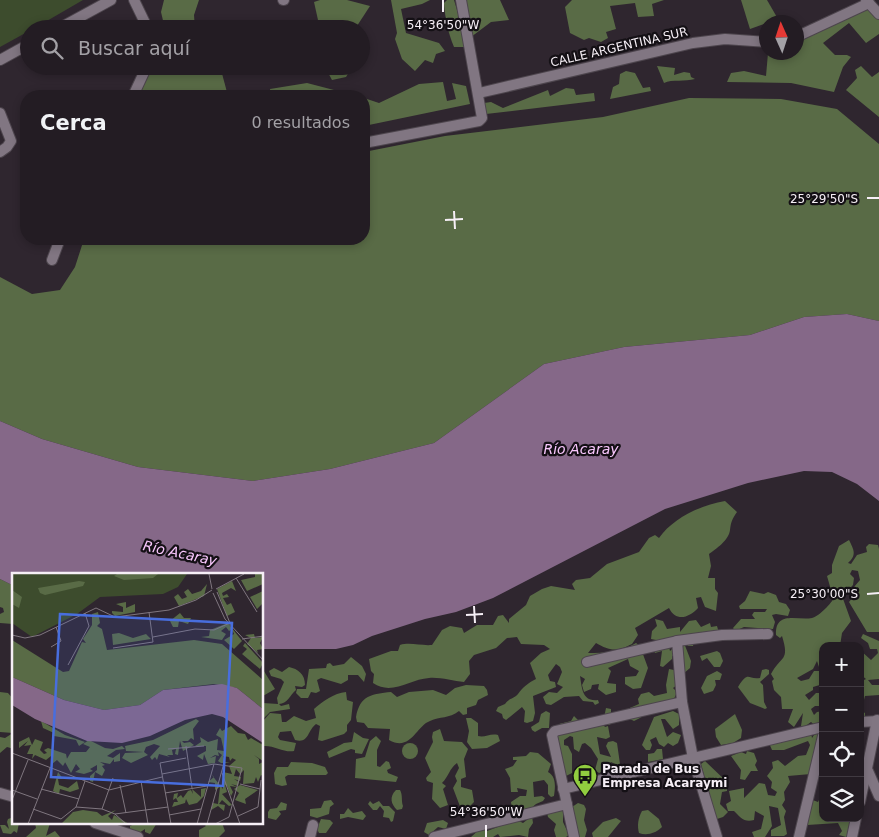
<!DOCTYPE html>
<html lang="es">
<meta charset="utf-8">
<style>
body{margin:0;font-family:"DejaVu Sans",sans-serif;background:#2f2930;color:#f1f3f6}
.controls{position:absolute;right:15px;bottom:15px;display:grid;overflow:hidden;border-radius:10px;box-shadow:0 2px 8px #0003}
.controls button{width:45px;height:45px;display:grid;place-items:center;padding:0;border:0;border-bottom:1px solid #403a41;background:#231c23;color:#f1f3f6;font:25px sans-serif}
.compass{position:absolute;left:759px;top:15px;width:45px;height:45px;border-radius:50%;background:#231c23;box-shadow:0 2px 8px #0003;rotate:357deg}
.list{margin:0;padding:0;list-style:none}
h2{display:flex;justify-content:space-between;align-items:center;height:65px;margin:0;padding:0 20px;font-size:21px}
h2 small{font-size:16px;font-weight:400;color:#a3a1a6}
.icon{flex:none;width:28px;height:28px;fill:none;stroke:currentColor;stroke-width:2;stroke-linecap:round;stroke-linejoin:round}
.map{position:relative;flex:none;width:879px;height:837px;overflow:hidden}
.search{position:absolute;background:#231c23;box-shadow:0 2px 8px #0003;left:20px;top:20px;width:350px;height:55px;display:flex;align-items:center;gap:12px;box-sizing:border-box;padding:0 18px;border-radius:28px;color:#a3a1a6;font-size:19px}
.panel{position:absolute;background:#231c23;box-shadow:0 2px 8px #0003;left:20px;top:90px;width:350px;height:155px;border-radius:20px}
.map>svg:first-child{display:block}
.green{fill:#3d4c2d}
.forest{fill:#596b46}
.water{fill:#856888}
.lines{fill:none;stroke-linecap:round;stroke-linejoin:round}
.minor-casing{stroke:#4d454d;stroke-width:12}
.minor{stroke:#817682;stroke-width:10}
.ticks{fill:none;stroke:#f6eff6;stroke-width:2}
.labels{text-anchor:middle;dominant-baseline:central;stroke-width:4.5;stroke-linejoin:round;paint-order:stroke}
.street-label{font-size:12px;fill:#f6eff6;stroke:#141015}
.poi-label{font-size:12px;font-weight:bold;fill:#f6eff6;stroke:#141015;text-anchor:start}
.water-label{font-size:14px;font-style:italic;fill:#f9c7fd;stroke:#141015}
.inset-road{fill:none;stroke:#7f767f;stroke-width:1}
.view{fill:#486ede;fill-opacity:0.15;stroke:#486ede;stroke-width:2.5}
.inset-edge{fill:none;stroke:#f6eff6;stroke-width:2.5}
.ticks-label{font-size:12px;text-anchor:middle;fill:#f6eff6;stroke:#141015;stroke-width:4.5;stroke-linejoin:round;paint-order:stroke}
</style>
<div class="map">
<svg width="879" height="837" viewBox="0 0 879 837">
<rect width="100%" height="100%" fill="#2f262f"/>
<path class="green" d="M0,0H83L33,29H29V31L0,47Z"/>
<g class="forest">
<path d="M164,0H199L194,15L195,29H165L161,12Z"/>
<path d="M320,0H347L370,6L355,29H340L318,20L314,2Z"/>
<path d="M391,0H430L422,4L401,9L406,33L439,43L445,51L436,54L433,63L425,60L415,71L402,59L395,39L397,33Z"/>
<path d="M447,0H454L468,47H454C448,33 445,18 444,3Z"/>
<path d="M464,0H500L509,20L491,22L471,37Z"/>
<path d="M572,0H664L652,4L654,16L638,17L635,3L610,6L616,29L606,32L608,38L601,42L589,38L584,40L570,33L565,7Z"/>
<path d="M741,0H767L778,19L750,29Z"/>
<path d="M862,3L879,18V34L866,43L849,23L823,43L835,55H847L851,57L843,67L834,92L791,83L727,82L731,73L744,71L766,76L768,53L796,52L797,39Z"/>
<path d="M156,66H220L228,96H133L138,84Z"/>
<path d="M328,66H353L346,77L332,80L326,69Z"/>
<path d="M657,66L675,68L674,75L684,72L690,73L691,77L695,79C685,82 672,79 664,83Z"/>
<path d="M861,66L872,77L879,72V117L846,90L857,78L855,70Z"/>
<path d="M626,71L635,73L643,88L650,87L651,91L610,99L613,87L619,84L620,74Z"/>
<path d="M443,82L447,101L456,99L452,83L466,86L470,104L364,126V98L379,103L419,84Z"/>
<path d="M307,83L357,96H271L270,89Z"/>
<path d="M566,88L574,89L576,95L594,93L595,101L486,114L484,103L491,102L503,108L548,90L550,96Z"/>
<path d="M689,98L781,99L837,109L879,144V321L847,314L804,317L750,335L624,347L544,364L434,443L330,469L253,481L138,467L42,439L0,421V277L32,294L60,290L75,267L84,239H364V152L445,136L603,117Z"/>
<path d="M725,501L737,512C732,519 731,522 730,530C729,540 716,549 709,554L711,566L708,578H715V589L718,593L716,611L705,607L701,597L696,598L698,608C689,618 676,622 669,608L635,628L638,635L632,644C616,652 610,651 596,643L588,653C604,653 622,652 636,643L640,646L648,668L641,688L633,689L625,684V677L636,676L639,671L630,666L628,659L608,668L611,671L607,683L616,684V692L606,695L598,689L599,684L592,685L591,689L584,692L582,685L585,679L580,676C582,688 582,702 598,700L599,703L595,705L593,702L583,701L579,696L564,697L551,705L546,704L543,697L549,692L557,693L563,687L557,684L562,672L560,667L556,664L548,675L550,681L555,682L556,687L533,696L535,713L533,721L527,723L524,722L525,711L522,707L506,720L503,718L502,714L496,711L498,707L505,704C509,698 514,699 518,694C523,687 528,683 536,679L530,663L541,653L550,649L544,645L521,644L517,637L507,638L496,648L474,655L469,661L470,674L464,682C453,681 440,677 429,678C410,679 392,696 373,683L374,674L371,671L369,659L391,651H398L400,645C410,642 421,646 432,645L442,630L450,626L462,628L464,633L477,625H493L498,616L503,615L509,623V619L526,605L530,596L542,589L551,586L575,590L572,584L576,580L590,578L607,564L639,552L649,538L655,535L659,538C673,518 701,505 725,501Z"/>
<path d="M849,540C854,550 857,555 848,563L851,564L857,555L867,552L866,547L869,544L878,545L879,549V632H867L849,602L858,591L854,587L860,580L858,571L852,570L850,574L854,578L853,585L846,592L831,590L827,576L832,573V565L839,546Z"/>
<path d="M0,579L14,586L13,624L0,623V614L4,612L3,608L0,607Z"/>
<path d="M750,591L764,594L768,592L776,595L779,602L786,604L790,610L788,616L776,614L772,615L775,622L773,629L744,627L735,631L733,628L741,619H755L752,615L754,612H765L767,609H740L739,606L745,601Z"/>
<path d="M842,596L851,621L842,633L840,646H823V668L819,667L817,661L813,669L797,678L801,681L809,679L814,671H823V684L813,687V690L805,695L809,700L816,693H823V706H815L811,709L814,715L817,712L823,711V722L816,726L811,722L804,727L801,726L803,713L794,727L788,722L793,709H782L781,697L774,690L772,681L774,679L771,674C781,655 790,662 782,636L780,638L776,635C775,610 798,621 812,618C820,616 831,603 835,597Z"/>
<path d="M655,619L663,621L667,629L680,627V632L689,621L696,620L701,627L710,623L711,627L717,626L719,633L713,634L711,632L695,637L693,646H688L684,639L679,636L672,642H668L670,651L677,644L684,643L691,661L690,668L683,674L675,663L677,658L674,656H672V659L663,667L660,666L662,651L655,653L651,644L661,641L651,639L652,631L657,626Z"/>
<path d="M863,634L879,641V679L868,680L872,685H879V695L865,696L861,711L865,713V716L860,717V686L862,681L866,679L860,674V650L871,660L878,653L877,649H870L868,643L861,638Z"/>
<path d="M717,651L720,653L723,661L720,667H714L707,658L702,661L700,656Z"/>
<path d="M351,657L362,666L366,674L364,682L358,675H348V680L341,684L321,678L317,680L320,691L316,693L311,692L308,698H301L296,693L297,689H306L309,669L326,668L327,664L330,663L333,666L344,664Z"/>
<path d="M289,667C298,669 305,674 305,685L302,687L295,686L296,690C290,695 287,704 279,704L281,706L289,704L290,709L270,712L263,719V703L278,704L277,698L284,682L281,679L271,676L269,671L274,668L282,672Z"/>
<path d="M262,668L275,689L263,696H262Z"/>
<path d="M669,669L674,670L678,676L677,685L673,688L677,692L674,699C659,701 648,715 634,721L626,717V720H617L609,725L603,723L606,708L611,709V716L639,704L638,699L641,694L649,692L654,696L667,693L666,685Z"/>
<path d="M766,669L769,670V674L760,682L763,685L764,702L767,708L765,709L750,703L738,687C749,670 747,680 760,678L762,670Z"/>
<path d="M717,671L722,674L720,680H715L716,685L713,691L704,694L701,688L707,676Z"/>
<path d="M466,685L484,686L487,690L488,695L478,700L476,705L467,708V714L463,715L459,711C449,719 440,716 430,721C416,726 411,752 389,740L390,729L368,728L364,723L357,722L356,717C360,695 372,694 391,692L397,697L409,692L433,690L446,695L455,688Z"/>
<path d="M0,692L8,693L14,700V749L7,747L0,753V737L5,738L13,733L0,732Z"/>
<path d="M346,692L347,700L353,702L351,720L347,725V731L344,734L322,741L318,740L320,726L316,724C307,731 309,744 295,740L291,731L280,732L278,737L280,740L296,743L294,751C284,753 274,745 263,746V721L270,713L281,714L282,722H286L294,716L306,721L316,718L314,709C322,702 334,693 346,692Z"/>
<path d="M546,711L550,713L549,728H542L535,732L532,730L531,727L539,722L541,714Z"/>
<path d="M673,711L679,714V725L673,729L665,719H661L667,737L673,732L681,735L678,743L673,746L668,743L664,747L659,744L656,737L650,740L652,745L650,750H646L642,745L654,717Z"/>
<path d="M735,714L742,730L741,738L733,743L721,745L716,737L715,729Z"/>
<path d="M574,716L579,721L598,717L605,727L608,726L610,737L606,739L597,737L600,754L611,757L606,746L608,742L613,741L617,743L620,764L617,765L611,762L606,770L599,773L595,770L598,759L591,748L585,743L582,744L579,752L574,749L573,737L570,736L564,740V745L568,746L572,754V773L566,776L556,745L558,740L556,734L559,724L571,721Z"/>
<path d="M466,718H471L478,723V736C485,738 490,733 498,735L500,741L487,748L472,749L467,742L469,731Z"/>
<path d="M440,729L444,741L462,742L468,749L464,759L466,777L461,779V787L472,790L474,802L469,807L461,809L453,788L457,781L455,776L459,768L457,763C449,769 449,776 442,783L446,786L443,789L448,805L440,808L432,799L433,783L427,781L426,778L431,772L425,758L433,742L432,737L433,732Z"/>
<path d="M354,732L363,738L369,739L362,754L355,753V750L351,749L329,758L327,752L344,743L352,742Z"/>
<path d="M811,732L812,738L816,732H823L811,774L788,776L790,782L784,792L785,800L782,805L786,811L784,817L787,834L784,836H771V830L781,825L778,808L769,806L772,826L765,837H754L752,832L761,829L764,816L755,811L754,820C744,823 740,817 734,811H728L726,804L731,801L729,791L744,788V798L759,783L765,784L768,795L775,796L777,792L771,788L772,782L767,776L773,768L772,762L778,760L785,766L798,756L806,755L810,745L808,741L784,750H772L769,743Z"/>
<path d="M376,736L381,741L377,750V766L380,767L386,761L389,762L391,768L387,770L388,773L398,777L396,782L355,778L356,759L365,757L370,741Z"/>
<circle cx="410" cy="751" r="8"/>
<path d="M657,749H662L663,759L648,762V754L654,753Z"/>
<path d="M747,751L754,753L757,761L755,765L758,771H751L745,780L740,779L741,770L731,756L741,752L746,754Z"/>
<path d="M530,752L538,753L551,764L548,772C557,777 555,788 554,796L551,797L548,794V785L544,780L533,782L534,797L542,796L545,798L543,801L536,804L529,810L516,813L512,810L511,802L520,796H526L527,790L517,788L518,792H511L510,778L505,769L513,766L517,760H513V757L526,756Z"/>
<path d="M705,761L727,782V791L722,792L720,804L728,812L723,817L711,821L702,783L704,775L701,764Z"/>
<path d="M291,762L312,763L325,767L328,773L326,775H288L285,777L287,785L282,786L275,784L274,773L277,767H288Z"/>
<path d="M396,790H400C403,795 401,801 403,806L402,809L397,810C391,804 389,797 396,790Z"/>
<path d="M822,794L823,818H851V829L846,837L839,835L842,831L838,823L807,825L810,799L818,802Z"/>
<path d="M331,800L334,804L330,807L329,814L317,818L310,816V809L321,808L324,801Z"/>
<path d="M370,801L373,804L379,801L383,806H389L395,812L393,821L391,822L389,818L383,817L384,811L380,806L377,810H373L368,804Z"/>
<path d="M281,802L287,804L286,810L279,811L281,814L276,820L268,818V812L270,809L277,808Z"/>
<path d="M578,803L584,805L586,809L584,820L587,830L585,837H577L572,807Z"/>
<path d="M348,808L353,813L362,811L366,816L363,820L348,817L340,819V814H344Z"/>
<path d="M559,808L563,811V822L569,835L566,837H556L554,830L556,824L548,817L547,813Z"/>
<path d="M648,810L659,819L662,827C656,833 647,836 639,833C637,826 638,818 642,811Z"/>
<path d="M532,816L533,823L529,829L528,837L519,835L500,837L498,834L493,837H471L481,828L487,831L517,820L523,823Z"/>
<path d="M14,817V823H19L17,833L14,831L11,834L3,833L0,825H5L9,829L7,822L8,819Z"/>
<path d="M616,818L621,821L608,837H593L592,833L603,822Z"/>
<path d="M321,819L330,820L333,823L326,833H319L317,829Z"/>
<path d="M443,820L448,823L446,829L438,827L429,835L424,832L427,823Z"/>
<path d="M35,823H50L46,836L55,831L60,837H26L36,828Z"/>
<path d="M137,823H157L150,834L145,832V829L139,833L130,831V826Z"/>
<path d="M203,823H222L225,831L219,837H199V830L206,826Z"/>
</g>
<path class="water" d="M847,314L879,321V501L857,484L832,472L804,471L748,483L665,509L493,598L456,612L425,619L372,636L353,645L336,649H263L262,574H14V586L0,579V421L42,439L138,467L253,481L330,469L434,443L544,364L624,347L750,335L804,317Z"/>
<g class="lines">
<defs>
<g id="minor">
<path d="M134,0L148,29"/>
<path d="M283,0H284"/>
<path d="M866,0L879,14"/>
<path d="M58,29L111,0"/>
<path d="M796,37L869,3"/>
<path d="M0,60L29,44"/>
<path d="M479,93L693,43L725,39L766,42"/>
<path d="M133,96L147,66"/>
<path d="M0,113L11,141L7,147L0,152"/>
<path d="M364,143L479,121L482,118L461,0"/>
<path d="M52,260L60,239"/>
<path d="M677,641L682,702L693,758L717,837"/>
<path d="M587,662L677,641L722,635L768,634"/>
<path d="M860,722L879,721"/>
<path d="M868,771L879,796"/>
<path d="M563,789L823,727"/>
<path d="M0,793L14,797"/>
<path d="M860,802L877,720"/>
<path d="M95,823L138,837"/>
<path d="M310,837L313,825"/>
<path d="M434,837L567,804"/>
<path d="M574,837L552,735L555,731L682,702"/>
<path d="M799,837L823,736"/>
<path d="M852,837L856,818"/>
</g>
</defs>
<use href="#minor" class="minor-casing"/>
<use href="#minor" class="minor"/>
</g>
<path class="ticks" d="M443,0V12M867,198H879M454,211L455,229M445,220L463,219M867,594L879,593M474,606L475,623M466,615L483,614M486,825V837"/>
<defs>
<symbol id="bus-pin" viewBox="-11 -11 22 30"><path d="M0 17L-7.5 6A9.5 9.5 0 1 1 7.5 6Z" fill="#91cd3f" stroke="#141015"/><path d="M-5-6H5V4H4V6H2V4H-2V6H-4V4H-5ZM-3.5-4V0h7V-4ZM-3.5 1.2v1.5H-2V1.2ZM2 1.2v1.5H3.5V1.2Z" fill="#111"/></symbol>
</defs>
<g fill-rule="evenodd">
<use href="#bus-pin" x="571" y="762" width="28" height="38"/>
</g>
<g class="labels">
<g class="street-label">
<text transform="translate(619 47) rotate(-13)">CALLE ARGENTINA SUR</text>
</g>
<g class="poi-label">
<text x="602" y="769">Parada de Bus<tspan x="602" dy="14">Empresa Acaraymi</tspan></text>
</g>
<g class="water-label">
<text x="581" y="449">Río Acaray</text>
<text transform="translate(180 553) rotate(12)">Río Acaray</text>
</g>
</g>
<g transform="translate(12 573)">
<rect width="251" height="251" fill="#2f262f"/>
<path d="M0,1H175L166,14L151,21L88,24L65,41L20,64L0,50Z" fill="#3d4c2d"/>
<path d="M105,1H146L141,5L112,7L102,3ZM243,1H250L251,11L235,18L229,7L243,4ZM67,8L73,9L71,13L33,22L28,20L26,15ZM220,8L224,18L219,15L210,20L211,23L215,21L217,24L211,25L215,32L219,30L223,39L215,43L205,16ZM195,11L192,23L167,33L162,24L166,21L170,26L175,24L172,19L176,16L180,21L189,18ZM0,17L10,24L7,35L0,31ZM251,18V30L245,36L238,24ZM114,29V35L123,31V39L103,43L100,40V38L111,39V34L104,31ZM86,39L88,50L85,53L90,56L95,77L182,67L210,71L251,107V136L225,115L202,111L151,117L128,132L92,137L52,127L0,104V67L51,99L57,98L70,69L74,70L71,66L80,52V41ZM168,40L172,45H179L176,51L167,48L166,54H161L158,48ZM216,50L230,68L222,76L212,67L222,61L220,56L217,58L214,54L209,58L214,61L210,67L189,64L197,63L198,57ZM107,60L121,65L134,61L139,66L101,72L100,61ZM242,61L243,65L251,64L248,70L251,76L245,77L246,80L235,71L239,65L233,62ZM233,70L251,90L248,96L230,81L235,76L231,73ZM184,146L187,148L181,156L182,167L179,165L176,168H170L172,170L178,169L182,172L171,178L168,168L166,182L163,181L164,176L160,177L161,182H155L158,184L147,181L145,187L143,184L140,187L138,184L148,173L142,171L134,174L132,179L114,178L113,173L141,167ZM29,148L53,162L73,169L67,173L64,167L42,163V160L31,155ZM219,153L226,160L233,161L236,167L239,165L251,172V188L242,182L247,186V191L251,189V203L249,202L246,209L244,204L242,210L231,211L232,197L228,201L224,196L222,203L229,204L228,208L222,206L227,209L226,213L219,211L225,214L218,213L221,219L219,223L215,213L213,212L215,219L210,221L220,232L217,233L210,227L207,231L213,232L212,238L206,233L199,237L201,230L206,231L208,214L203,217V210L196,209L202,204L199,201L211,216V199L220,201L217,193L224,187L220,185L223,182L218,188L217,184L211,183L213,189L218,190H209L206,188L210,182L206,179L207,183L203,182L198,185L204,183L203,190L196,191L192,181L191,187L185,183L194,178V173H183L189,169L188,164L196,169L206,166L205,177L212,178L209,165L204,162L208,155L210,158ZM17,164L20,172L23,166L31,169L28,177L32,181L35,180L32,177L36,175L54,181L55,186L51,193L45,187L40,191L39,183L34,187L23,182L20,186L21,181H15L19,172L12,173L16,168L7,175V169ZM77,167L93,175L101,176L110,173L113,176L104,177L95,183L101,185L108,180V188L102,189V186L98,191L88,189L93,192L90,193L93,197L90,203L83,199L81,209L78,208V203L85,197V192L78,196L81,198L72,201L63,199L68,196L64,191L59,200L53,189L59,179H74L78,174L71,171ZM113,180L132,179L136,182L119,190L110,185ZM46,199L51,206H46L47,212L56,215L65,208L67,216L58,219L48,216L47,221L41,218ZM228,212L246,217L233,226L234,231L223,227L227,220L222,216ZM194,215L192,223L185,230L177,232L174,226L173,230L160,234L162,229H166L164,225L161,227L162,221L166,220L165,225L169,222L171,225L176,218L179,217L181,221L180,216L189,224V216ZM71,237L85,239L90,243L104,237L96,243L100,247L102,242L117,251H49L61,239Z" fill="#596b46"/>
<path d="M0,104L52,127L92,137L128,132L151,117L210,111L225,115L251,136V170L211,144L200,141L173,147L138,163L110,170L75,168L23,146L0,132Z" fill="#856888"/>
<path class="inset-road" d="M197,1L200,16M224,5L245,39M204,16L232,1M205,19L218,50M201,20L213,46L252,88M0,62L13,65L28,62L84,35L103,44L157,37L184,27L200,17M141,64L183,56L202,57L218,50M230,66L252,63M39,74L49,68L44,54M101,75L141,69L137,39M56,92L77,53L73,40M174,173L180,215M156,176L192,173M0,180L97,217L150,204M210,200L228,251M150,201L202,191L230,195L217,244L203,251M129,208L136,251M228,211L248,216M108,212L114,240M29,216L67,226M0,217L25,226M153,220L195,213M0,227L16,187M64,234L73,208M21,236L49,246L64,234L90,236L103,241L114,251M90,236L101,205M103,241L156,234M157,242L189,236M226,243L246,234L249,207M16,251L38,195M159,251L148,190L174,185M185,251L202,191M195,251L212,190"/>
<path class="view" d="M48,41L220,50L211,213L39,204Z"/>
<rect width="251" height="251" class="inset-edge"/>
</g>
<g class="ticks-label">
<text x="443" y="29">54°36'50"W</text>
<text x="824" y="203">25°29'50"S</text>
<text x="824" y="598">25°30'00"S</text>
<text x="486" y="816">54°36'50"W</text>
</g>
</svg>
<div class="controls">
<button>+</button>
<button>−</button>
<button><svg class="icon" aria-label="locate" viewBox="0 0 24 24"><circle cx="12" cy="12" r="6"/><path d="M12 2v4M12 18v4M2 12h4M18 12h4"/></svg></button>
<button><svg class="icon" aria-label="layers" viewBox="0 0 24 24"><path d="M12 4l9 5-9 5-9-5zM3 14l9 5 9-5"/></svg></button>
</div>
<svg class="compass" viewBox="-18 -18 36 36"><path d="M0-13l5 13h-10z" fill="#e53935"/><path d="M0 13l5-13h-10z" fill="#a3a1a6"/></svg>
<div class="search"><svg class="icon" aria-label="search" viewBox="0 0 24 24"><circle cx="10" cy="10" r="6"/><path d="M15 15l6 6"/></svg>Buscar aquí</div>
<section class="panel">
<h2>Cerca<small>0 resultados</small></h2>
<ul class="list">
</ul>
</section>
</div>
